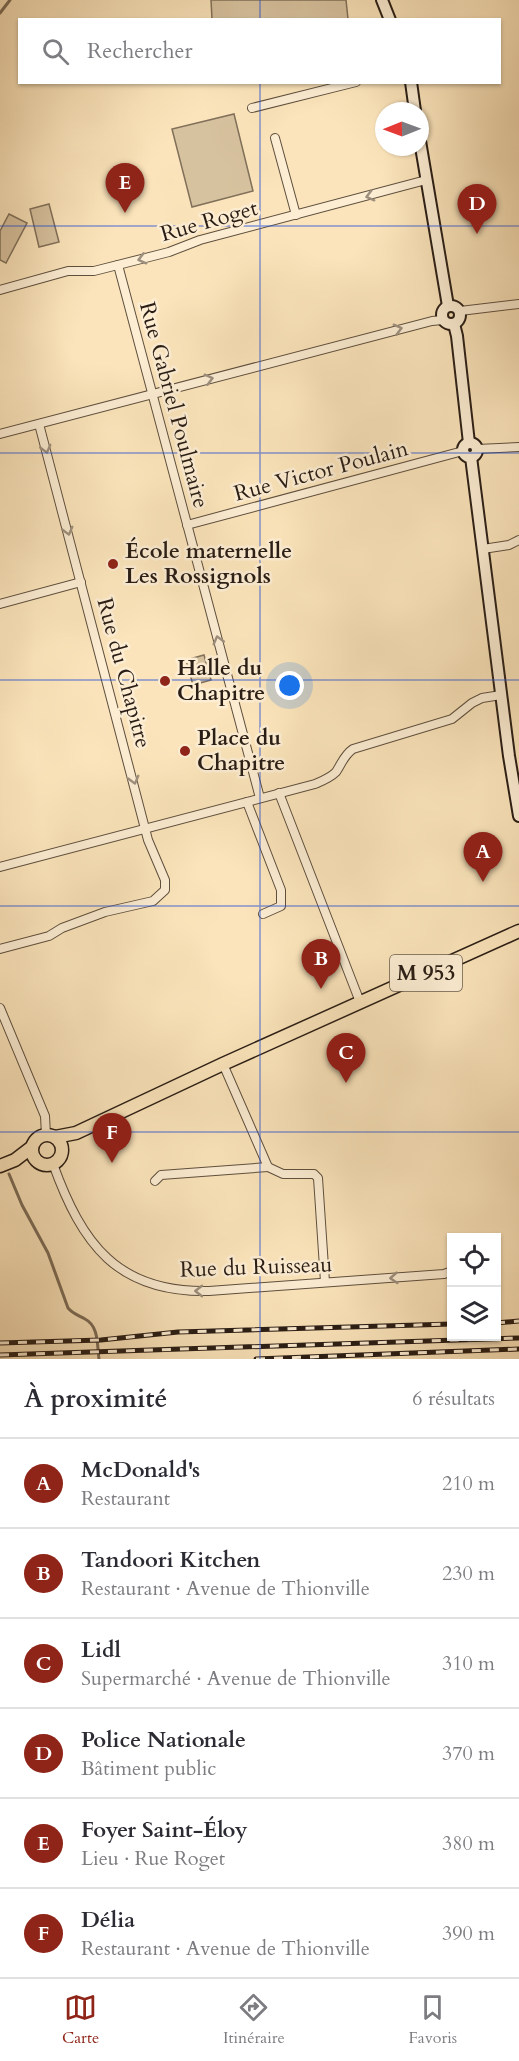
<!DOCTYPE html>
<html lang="fr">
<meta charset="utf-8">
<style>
body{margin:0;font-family:Cardo,serif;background:#f2f2f3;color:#2b2b33}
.controls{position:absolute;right:18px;bottom:18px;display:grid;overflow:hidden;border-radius:0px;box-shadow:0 2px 4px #0004}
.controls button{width:54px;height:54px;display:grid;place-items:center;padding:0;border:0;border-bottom:2px solid #e1e1e2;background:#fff;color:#2b2b33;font:30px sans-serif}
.compass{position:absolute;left:375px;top:102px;width:54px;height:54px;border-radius:50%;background:#fff;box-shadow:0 2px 4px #0004;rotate:269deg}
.you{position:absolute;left:290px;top:686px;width:21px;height:21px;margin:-15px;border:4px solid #fff;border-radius:50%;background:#1a73e8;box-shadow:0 0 0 9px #1a73e833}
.badge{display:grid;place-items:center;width:39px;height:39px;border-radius:50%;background:#8f2418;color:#fff;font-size:20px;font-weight:700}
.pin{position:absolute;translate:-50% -50px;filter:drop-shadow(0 2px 3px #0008)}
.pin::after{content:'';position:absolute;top:32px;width:21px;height:18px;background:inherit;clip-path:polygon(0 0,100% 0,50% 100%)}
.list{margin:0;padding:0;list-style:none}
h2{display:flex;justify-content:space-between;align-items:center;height:78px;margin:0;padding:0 24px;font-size:26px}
h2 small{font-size:20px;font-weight:400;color:#7c7c81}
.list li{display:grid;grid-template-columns:39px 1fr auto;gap:18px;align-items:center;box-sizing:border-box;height:90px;padding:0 24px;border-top:2px solid #e1e1e2}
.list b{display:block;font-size:22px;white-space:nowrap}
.list p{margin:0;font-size:20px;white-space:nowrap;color:#7c7c81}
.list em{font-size:20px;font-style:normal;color:#7c7c81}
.icon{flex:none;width:33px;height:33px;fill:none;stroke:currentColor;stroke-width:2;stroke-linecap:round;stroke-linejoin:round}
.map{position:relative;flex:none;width:519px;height:1359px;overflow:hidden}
.search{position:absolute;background:#fff;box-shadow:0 2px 4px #0004;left:18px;right:18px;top:18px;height:66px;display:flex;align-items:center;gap:15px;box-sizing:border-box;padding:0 21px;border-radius:0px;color:#7c7c81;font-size:22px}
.sheet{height:618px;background:#fff}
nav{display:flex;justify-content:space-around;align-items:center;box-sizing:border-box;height:84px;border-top:2px solid #e1e1e2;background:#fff;font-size:16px;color:#7c7c81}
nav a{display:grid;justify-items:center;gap:3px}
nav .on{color:#8f2418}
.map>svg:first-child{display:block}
.green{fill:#d7c29f;stroke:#80705a;stroke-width:1.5}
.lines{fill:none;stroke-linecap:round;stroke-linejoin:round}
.stream{stroke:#7c6c57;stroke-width:3}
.street-casing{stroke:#5e4f3e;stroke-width:10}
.secondary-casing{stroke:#291d15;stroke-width:14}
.primary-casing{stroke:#291d15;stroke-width:15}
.street{stroke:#fcedd3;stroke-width:8}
.secondary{stroke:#fcedd3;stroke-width:10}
.primary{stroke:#fbe4bb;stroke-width:12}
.rail-casing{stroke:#291d15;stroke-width:5}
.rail{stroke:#fcedd3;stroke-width:3;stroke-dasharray:9;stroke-linecap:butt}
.oneway{stroke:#9d8f7e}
.grid{fill:none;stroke:#1d4ed8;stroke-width:1.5;stroke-opacity:0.55}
.poi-dot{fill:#8f2418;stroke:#fcedd3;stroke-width:2}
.labels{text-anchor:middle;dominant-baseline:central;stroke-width:5;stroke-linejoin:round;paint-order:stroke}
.shield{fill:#fcedd3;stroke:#685b4e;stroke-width:1.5}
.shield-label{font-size:21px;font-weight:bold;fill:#291d15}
.street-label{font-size:22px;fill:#291d15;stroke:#fcedd3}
.poi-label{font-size:22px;font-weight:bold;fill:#291d15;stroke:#fcedd3;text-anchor:start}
</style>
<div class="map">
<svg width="519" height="1359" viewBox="0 0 519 1359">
<rect width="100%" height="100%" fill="#fbe4bb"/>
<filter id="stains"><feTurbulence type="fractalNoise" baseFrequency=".00333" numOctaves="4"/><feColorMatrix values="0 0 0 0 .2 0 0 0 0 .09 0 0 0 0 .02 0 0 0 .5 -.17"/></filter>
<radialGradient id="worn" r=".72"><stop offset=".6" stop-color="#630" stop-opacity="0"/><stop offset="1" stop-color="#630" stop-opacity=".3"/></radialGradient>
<g class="green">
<path d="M211,0H346L348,19H212Z"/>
<path d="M234,114L253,191L192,207L172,129Z"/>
<path d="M49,204L59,242L39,247L30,209Z"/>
<path d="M9,214L27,223L6,263L0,260V231Z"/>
<path d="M204,655L211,680L193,685L186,660Z"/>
</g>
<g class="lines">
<g class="stream">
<path d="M0,13L10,0"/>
<path d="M9,1174L22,1205L48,1253L68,1308C73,1314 78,1315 85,1319C99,1326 97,1345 99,1359"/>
</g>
<defs>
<g id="street">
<path d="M252,108L356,82"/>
<path d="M275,138L296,215"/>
<path d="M118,265L260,798"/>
<path d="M0,290L68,271H94L169,252L200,240L426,180"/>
<path d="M460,311L519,304"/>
<path d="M0,434L432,321L443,320"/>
<path d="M477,449L519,447"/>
<path d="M187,525L463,451"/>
<path d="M483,549L509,545L519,540"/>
<path d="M0,604L81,582"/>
<path d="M279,793L360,1002"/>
<path d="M247,802L281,890V906L263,914"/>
<path d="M0,867L315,784C322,781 330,778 336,772C342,763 344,755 353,749L452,719L472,703L482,698L501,695"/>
<path d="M0,949L49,936L62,928L105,912L153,901L165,890V880L148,840L39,424"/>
<path d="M0,1008L45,1116L46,1135"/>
<path d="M223,1064L268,1167L283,1174H314L318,1178L325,1282"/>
<path d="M53,1164C82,1244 117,1293 209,1291L444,1274L452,1271"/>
<path d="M155,1181L161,1175L268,1167"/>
</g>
<g id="secondary">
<path d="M382,0L390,20"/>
<path d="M411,82L415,111"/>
<path d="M420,141L448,306"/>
<circle cx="451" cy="315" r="9"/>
<path d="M454,324L457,336L469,443"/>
<circle cx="470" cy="450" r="7"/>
<path d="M471,457L509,756L519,816"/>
</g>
<g id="primary">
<circle cx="47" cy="1150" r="15"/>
<path d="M55,1137L76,1133L223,1064L519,931"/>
<path d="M0,1166L15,1160L32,1147"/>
</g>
</defs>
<use href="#street" class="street-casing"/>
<use href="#secondary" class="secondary-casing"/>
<use href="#primary" class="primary-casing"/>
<use href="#street" class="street"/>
<use href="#secondary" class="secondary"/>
<use href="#primary" class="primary"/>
<defs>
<g id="rail">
<path d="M496,1323L519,1321"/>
<path d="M0,1343L101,1340L178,1332L452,1324"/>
<path d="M0,1355L519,1338"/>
<path d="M256,1359L519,1349"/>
</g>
</defs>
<use href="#rail" class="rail-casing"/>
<use href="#rail" class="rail"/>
</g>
<defs><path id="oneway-chevron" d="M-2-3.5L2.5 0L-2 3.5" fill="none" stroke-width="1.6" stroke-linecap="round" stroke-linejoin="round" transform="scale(1.5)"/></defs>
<g class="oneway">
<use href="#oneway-chevron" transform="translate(370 196) rotate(165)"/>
<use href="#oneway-chevron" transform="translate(142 259) rotate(166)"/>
<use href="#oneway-chevron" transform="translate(398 329) rotate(-15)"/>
<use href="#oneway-chevron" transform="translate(209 379) rotate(-15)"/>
<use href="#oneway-chevron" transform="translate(46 449) rotate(75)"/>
<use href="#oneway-chevron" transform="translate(68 531) rotate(75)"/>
<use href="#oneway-chevron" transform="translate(218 640) rotate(-105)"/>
<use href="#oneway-chevron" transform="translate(134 780) rotate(75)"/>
<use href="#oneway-chevron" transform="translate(394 1278) rotate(176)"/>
<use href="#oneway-chevron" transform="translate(199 1291) rotate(-180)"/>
</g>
<path class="grid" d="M260,0V20M260,82V1359M0,226H519M0,453H519M0,680H519M0,906H519M0,1132H519"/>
<g class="poi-dot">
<circle cx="113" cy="564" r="6"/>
<circle cx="165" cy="681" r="6"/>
<circle cx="185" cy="751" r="6"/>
</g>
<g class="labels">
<rect class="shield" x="390" y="955" width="72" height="36" rx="4.5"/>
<g class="shield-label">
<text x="426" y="973">M 953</text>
</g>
<g class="street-label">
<text transform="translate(209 221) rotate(-16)">Rue Roget</text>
<text transform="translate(174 405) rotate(75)">Rue Gabriel Poulmaire</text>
<text transform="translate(321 471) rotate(-15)">Rue Victor Poulain</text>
<text transform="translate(124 673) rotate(75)">Rue du Chapitre</text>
<text transform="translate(256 1267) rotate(-2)">Rue du Ruisseau</text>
</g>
<g class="poi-label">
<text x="125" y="551">École maternelle<tspan x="125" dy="25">Les Rossignols</tspan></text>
<text x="177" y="668">Halle du<tspan x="177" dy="25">Chapitre</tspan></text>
<text x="197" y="738">Place du<tspan x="197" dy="25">Chapitre</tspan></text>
</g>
</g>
<rect width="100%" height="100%" filter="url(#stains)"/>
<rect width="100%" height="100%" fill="url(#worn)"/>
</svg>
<div class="controls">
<button><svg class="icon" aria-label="locate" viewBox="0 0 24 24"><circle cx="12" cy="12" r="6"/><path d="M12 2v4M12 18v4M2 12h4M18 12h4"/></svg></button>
<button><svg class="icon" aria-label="layers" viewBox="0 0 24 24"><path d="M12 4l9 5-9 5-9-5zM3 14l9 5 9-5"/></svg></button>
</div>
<svg class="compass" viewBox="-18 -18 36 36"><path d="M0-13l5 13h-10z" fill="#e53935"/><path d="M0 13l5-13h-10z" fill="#7c7c81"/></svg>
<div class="you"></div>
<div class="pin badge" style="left:483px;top:882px">A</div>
<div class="pin badge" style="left:321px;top:989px">B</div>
<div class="pin badge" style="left:346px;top:1083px">C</div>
<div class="pin badge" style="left:477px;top:234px">D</div>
<div class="pin badge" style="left:125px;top:213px">E</div>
<div class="pin badge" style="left:112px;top:1163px">F</div>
<div class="search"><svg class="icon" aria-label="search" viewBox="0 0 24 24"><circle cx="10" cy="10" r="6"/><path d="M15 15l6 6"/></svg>Rechercher</div>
</div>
<section class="sheet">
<h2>À proximité<small>6 résultats</small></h2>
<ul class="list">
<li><span class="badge">A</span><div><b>McDonald's</b><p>Restaurant</p></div><em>210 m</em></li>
<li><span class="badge">B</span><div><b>Tandoori Kitchen</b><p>Restaurant · Avenue de Thionville</p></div><em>230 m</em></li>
<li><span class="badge">C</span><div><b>Lidl</b><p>Supermarché · Avenue de Thionville</p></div><em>310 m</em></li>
<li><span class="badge">D</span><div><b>Police Nationale</b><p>Bâtiment public</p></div><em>370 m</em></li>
<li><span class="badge">E</span><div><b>Foyer Saint-Éloy</b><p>Lieu · Rue Roget</p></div><em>380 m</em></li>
<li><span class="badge">F</span><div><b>Délia</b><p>Restaurant · Avenue de Thionville</p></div><em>390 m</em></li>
</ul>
</section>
<nav>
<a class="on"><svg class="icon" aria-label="map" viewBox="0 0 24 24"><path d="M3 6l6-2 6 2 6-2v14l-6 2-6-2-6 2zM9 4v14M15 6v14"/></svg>Carte</a>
<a><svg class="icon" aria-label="directions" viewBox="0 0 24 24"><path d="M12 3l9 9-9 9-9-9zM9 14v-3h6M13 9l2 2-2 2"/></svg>Itinéraire</a>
<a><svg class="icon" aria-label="saved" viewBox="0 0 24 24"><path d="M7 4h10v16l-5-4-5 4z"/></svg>Favoris</a>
</nav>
